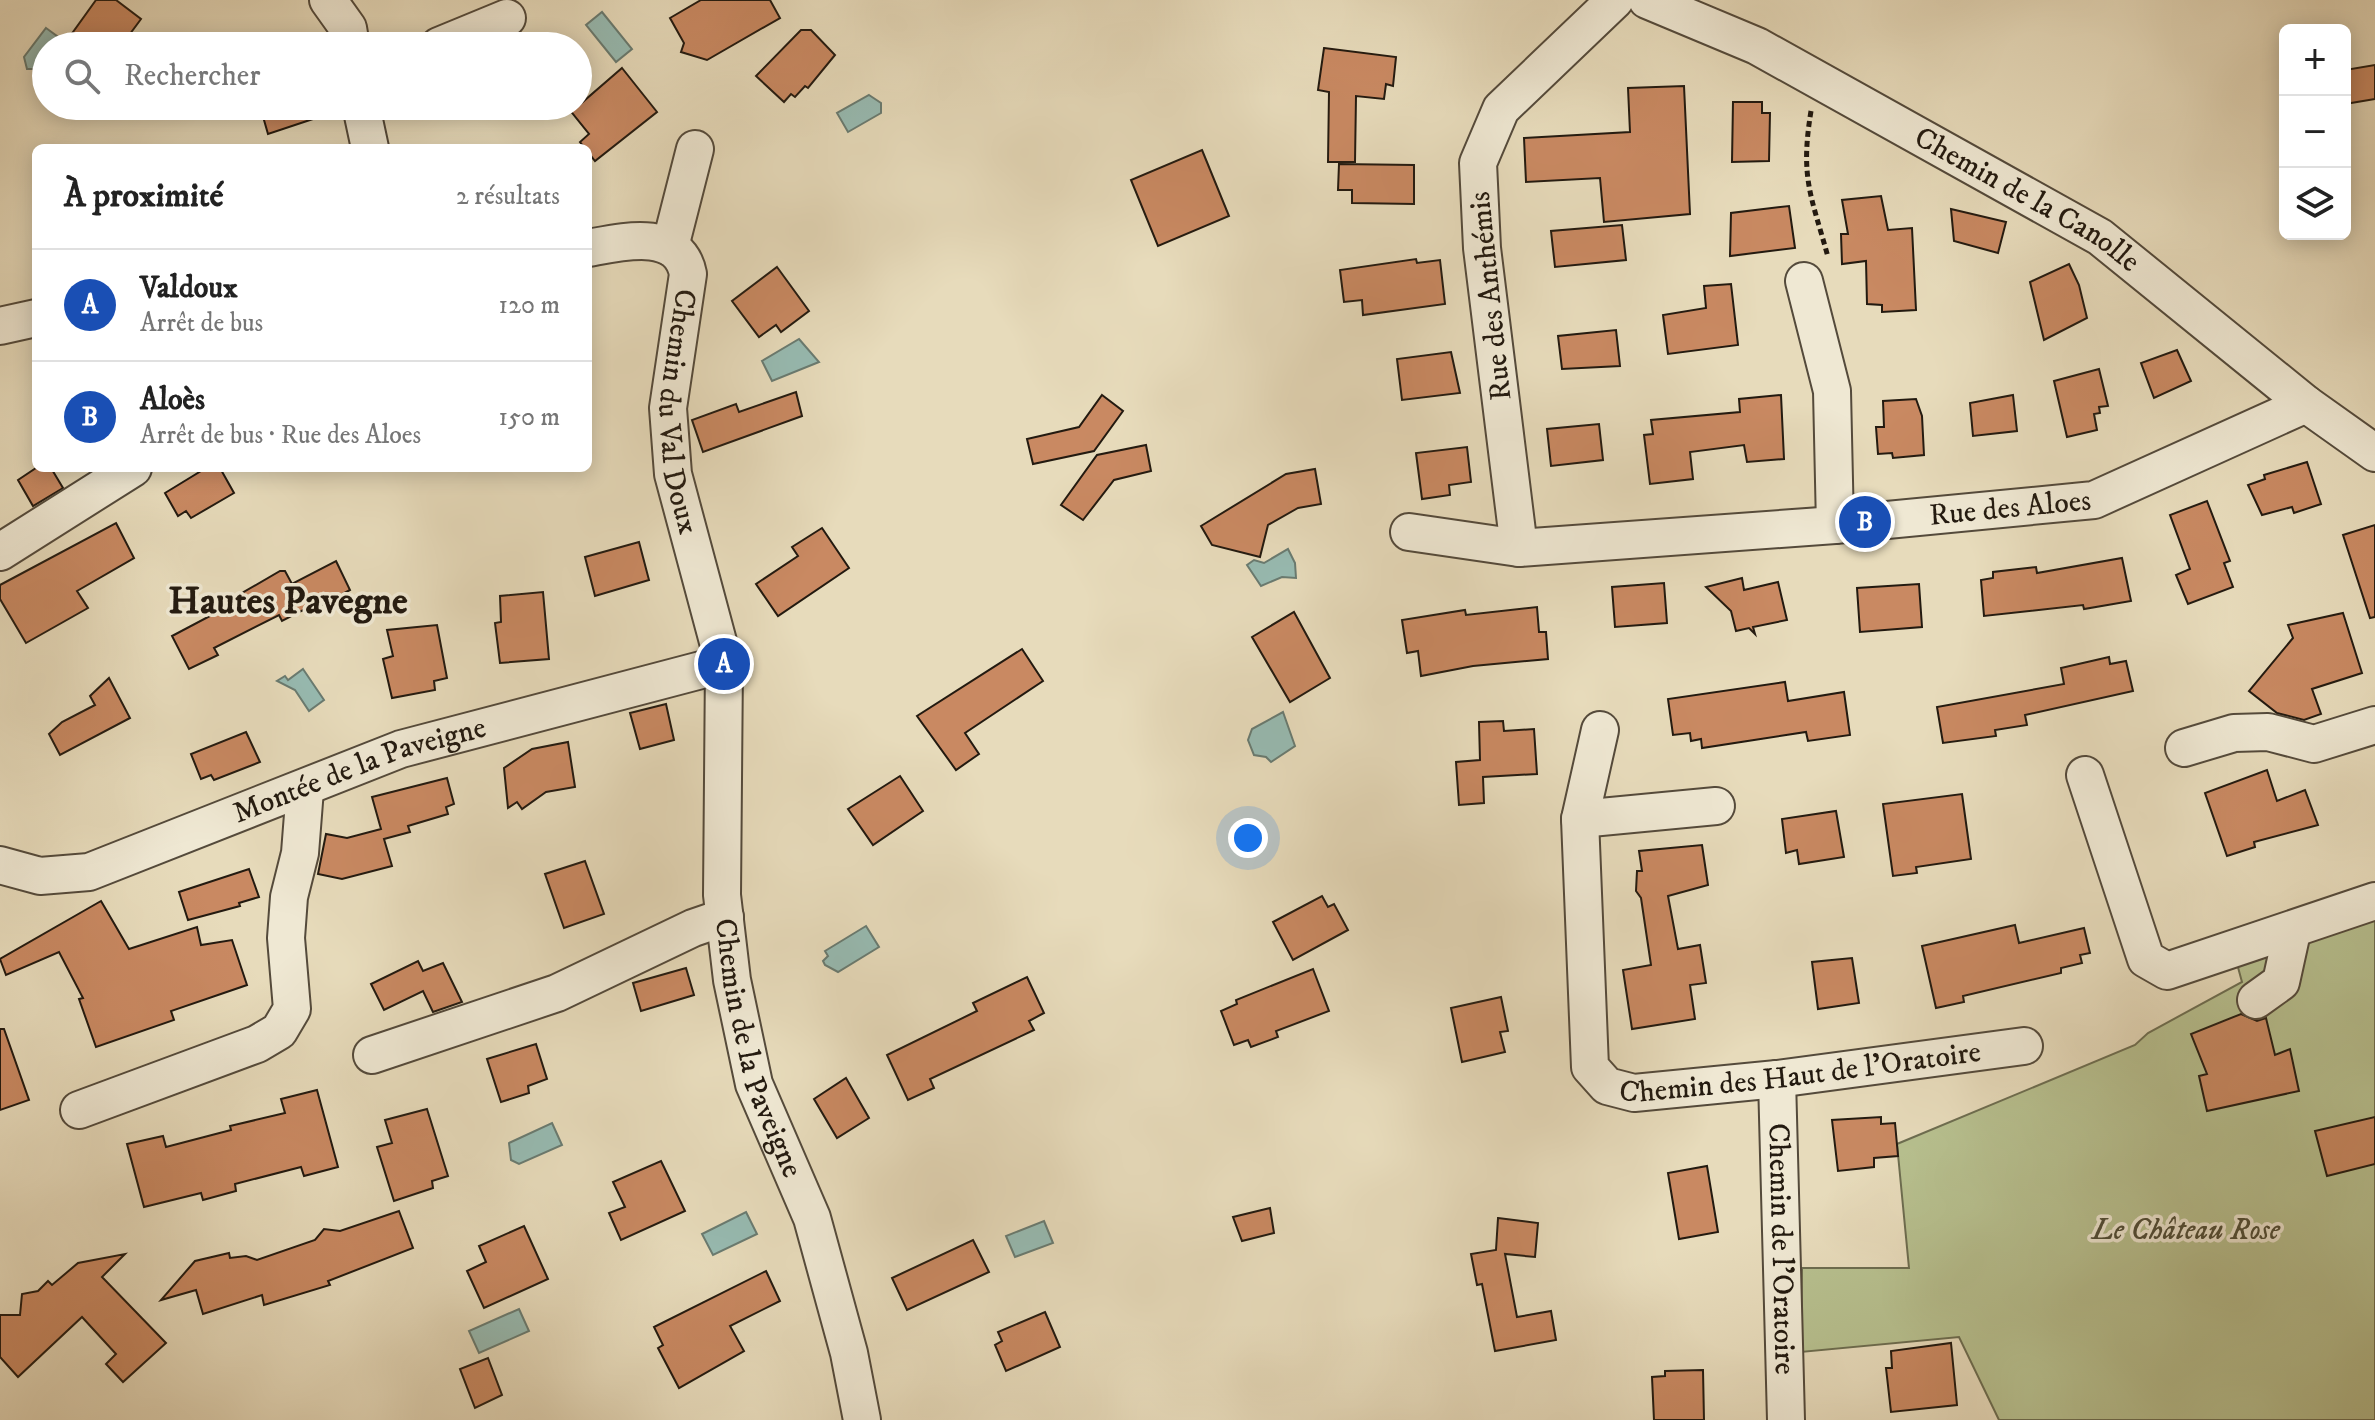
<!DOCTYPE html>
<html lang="fr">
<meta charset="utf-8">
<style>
body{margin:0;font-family:"IM FELL DW Pica",serif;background:#f6f6f6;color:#222}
.controls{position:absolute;right:24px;top:24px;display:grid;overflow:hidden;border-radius:12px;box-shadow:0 4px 20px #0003}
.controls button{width:72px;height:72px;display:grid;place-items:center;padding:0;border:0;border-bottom:2px solid #e0e0e0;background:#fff;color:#222;font:40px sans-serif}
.you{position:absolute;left:1248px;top:838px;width:28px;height:28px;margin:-20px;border:6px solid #fff;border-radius:50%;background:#1a73e8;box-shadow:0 0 0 12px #1a73e833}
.badge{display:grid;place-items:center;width:52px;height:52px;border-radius:50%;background:#d93025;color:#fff;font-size:26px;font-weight:700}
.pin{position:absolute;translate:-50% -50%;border:4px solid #fff;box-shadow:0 2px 8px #0006}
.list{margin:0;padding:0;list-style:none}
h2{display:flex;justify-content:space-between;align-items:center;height:104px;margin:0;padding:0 32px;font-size:34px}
h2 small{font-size:26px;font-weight:400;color:#767676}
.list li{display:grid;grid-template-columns:52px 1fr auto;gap:24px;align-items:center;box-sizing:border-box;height:112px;padding:0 32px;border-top:2px solid #e0e0e0}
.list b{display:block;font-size:30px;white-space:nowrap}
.list p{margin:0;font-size:26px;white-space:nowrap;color:#767676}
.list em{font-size:26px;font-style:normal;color:#767676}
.icon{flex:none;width:44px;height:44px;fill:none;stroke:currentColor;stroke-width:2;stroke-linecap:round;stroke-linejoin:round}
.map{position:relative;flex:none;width:2375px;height:1420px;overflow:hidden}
.search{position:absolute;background:#fff;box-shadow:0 4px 20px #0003;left:32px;top:32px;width:560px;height:88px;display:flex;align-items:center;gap:20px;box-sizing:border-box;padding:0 28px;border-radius:44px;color:#767676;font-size:30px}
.panel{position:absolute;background:#fff;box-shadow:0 4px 20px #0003;left:32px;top:144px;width:560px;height:328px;border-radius:12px}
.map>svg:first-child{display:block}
.green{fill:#b7c08f;stroke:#6d6d50;stroke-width:2}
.water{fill:#97bbb2;stroke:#697b71;stroke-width:2}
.building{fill:#c98962;stroke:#231a10;stroke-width:2}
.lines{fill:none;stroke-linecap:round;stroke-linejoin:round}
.minor-casing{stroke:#544a3b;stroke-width:40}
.path{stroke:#231a10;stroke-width:5;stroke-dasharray:6 4;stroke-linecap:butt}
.minor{stroke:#efe8d3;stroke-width:36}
.labels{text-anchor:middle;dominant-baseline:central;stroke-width:7;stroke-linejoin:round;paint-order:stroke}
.street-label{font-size:30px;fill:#231a10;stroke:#efe8d3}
.park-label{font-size:30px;font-style:italic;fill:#4f4c36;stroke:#efe8d3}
.district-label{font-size:38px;font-weight:bold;fill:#231a10;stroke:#efe8d3}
</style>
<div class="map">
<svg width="2375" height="1420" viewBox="0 0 2375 1420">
<rect width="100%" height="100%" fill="#e7dbbb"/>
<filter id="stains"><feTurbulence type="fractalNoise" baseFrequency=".0025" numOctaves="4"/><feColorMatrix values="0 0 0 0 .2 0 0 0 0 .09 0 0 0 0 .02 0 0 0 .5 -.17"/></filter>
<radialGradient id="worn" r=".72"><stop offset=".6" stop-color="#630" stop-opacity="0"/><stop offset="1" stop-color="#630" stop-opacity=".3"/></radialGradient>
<path class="green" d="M2375,912V1420H1999L1959,1337L1801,1352L1802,1268H1909L1897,1144L2135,1045L2148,1033L2242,982L2236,960Z"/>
<g class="water">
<path d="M602,12L632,49L616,62L586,25Z"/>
<path d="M46,28L61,39L55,46H46V58L38,69H27L24,57Z"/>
<path d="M869,95L881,103V113L848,132L837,113Z"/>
<path d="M799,339L819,362L772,381L762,361Z"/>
<path d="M1288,549L1295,563L1296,578L1282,577L1261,586L1247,565L1254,560L1264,563Z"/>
<path d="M303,669L324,700L309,711L295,690L277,681L285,676L288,680Z"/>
<path d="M1283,712L1295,746L1271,762L1266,757L1254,755L1248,740L1252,729Z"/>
<path d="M866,926L879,947L838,972L825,965L823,961L828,956L825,951Z"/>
<path d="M552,1123L562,1145L519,1164L511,1160L509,1143Z"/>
<path d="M746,1212L757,1234L713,1255L702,1234Z"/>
<path d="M1044,1221L1053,1243L1015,1257L1006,1236Z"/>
<path d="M519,1309L529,1331L479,1353L469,1331Z"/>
</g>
<g class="building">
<path d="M96,0H116L141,19L121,46H63Z"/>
<path d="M701,0H770L780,18L707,60L681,52L684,43L670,18Z"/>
<path d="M801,30H811L835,55L808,88L805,86L795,97L791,94L784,102L756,76Z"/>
<path d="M1324,48L1396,57L1393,86L1386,84L1384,99L1356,96L1355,162H1328L1329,92L1318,90Z"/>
<path d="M2375,65V99L2345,104V70Z"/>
<path d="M622,68L657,112L595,161L580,142L589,134L569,109L578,106Z"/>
<path d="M1684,86L1690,214L1604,222L1600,178L1526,182L1524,138L1630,132L1628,88Z"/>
<path d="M1733,102H1762V113H1770L1769,161L1732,162Z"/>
<path d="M260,106H336L337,111L268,134Z"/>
<path d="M1202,150L1229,216L1158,246L1131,180Z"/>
<path d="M1339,164L1414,165V204L1352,203V190H1338Z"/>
<path d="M1881,196L1888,230L1912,228L1916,310L1882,312V305L1867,304L1866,261L1842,264L1841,234H1848L1842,200Z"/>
<path d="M1789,206L1795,248L1730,256L1731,213Z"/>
<path d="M1951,209L2006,222L1998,253L1954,241Z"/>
<path d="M1622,225L1626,260L1555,267L1551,231Z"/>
<path d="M1416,259L1417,263L1440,260L1445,304L1363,315L1362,300L1344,302L1340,270Z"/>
<path d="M2069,264L2079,285L2087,318L2044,340L2030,282Z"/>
<path d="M777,267L809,311L781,332L776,325L759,337L732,301Z"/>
<path d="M1731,284L1738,345L1668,354L1663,315L1706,308L1704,286Z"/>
<path d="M1616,330L1620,366L1562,369L1558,336Z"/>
<path d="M2177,350L2191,381L2154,398L2141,363Z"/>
<path d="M1451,352L1460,393L1402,400L1397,359Z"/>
<path d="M2099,369L2108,406L2099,407L2100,413L2094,414L2097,430L2067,437L2054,381Z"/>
<path d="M796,392L802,416L703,452L692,420L736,404L739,412Z"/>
<path d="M1102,395L1123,411L1094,451L1033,464L1027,439L1079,427Z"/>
<path d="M1781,395L1784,459L1747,462L1744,445L1690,452L1693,479L1650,484L1644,435L1653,434L1651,420L1740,412L1739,399Z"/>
<path d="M2013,395L2017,431L1973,436L1970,403Z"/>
<path d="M1916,399L1922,416L1924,455L1893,458L1892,453L1878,454L1876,427H1884L1883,401Z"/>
<path d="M1599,424L1603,460L1551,466L1547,429Z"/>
<path d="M1146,445L1151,471L1114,480L1083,520L1061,505L1097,455Z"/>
<path d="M1467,447L1471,482L1449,485L1450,495L1422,499L1416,453Z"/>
<path d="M2307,462L2321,504L2294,513L2292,507L2262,515L2248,485L2265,479L2264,475Z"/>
<path d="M36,468H51L63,488L33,506L18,480Z"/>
<path d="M206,468H220L234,493L191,518L186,511L178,516L165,493Z"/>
<path d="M1315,469L1321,504L1298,508L1268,525L1260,557L1212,545L1201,526L1286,474Z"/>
<path d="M2207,501L2230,561L2224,563L2233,587L2188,604L2176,575L2190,569L2170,515Z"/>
<path d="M116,523L134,558L77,591L88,608L26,643L0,599V585Z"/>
<path d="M2375,525V617L2370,618L2343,535Z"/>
<path d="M822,528L849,568L778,616L756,584L798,556L792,547Z"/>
<path d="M639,542L649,580L595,596L585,557Z"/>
<path d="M2122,558L2131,601L2084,609L2083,605L1984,616L1981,580L1993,578V572L2036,567L2037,573Z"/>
<path d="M336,561L350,590L307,613L305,609L282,621L279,615L214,648L218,655L189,669L172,636L244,598L242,593L280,571H285L292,584Z"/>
<path d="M1742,578L1744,590L1778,582L1787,620L1753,627L1755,634L1749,628L1736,631L1731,611L1706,587Z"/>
<path d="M1664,583L1667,623L1615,627L1612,587Z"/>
<path d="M1919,584L1922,627L1860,632L1857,588Z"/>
<path d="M543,592L549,659L500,663L495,623L501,622L500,596Z"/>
<path d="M1537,607L1539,632H1546L1548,659L1473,666L1421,676L1418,651L1407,653L1402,620L1465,610L1466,615Z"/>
<path d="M1294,612L1330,678L1290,702L1252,637Z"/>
<path d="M2343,613L2362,673L2312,689L2321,714L2304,720L2277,713L2249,691L2293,638L2288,625Z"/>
<path d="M437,625L447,678L434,681L435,690L392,698L383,659L393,656L387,630Z"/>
<path d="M1022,649L1043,681L965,733L979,754L956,770L917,716Z"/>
<path d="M2109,657L2110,664L2126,661L2133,691L2025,715L2027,725L1995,730L1996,736L1943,743L1937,707L2064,684L2061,668Z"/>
<path d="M109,678L130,718L60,755L49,734L62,722L95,705L90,696Z"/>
<path d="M1785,682L1788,701L1844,692L1850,735L1808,741L1806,732L1702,748L1701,739L1691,741L1690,733L1673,735L1668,699Z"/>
<path d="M666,704L674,740L640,749L630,713Z"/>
<path d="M1503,721L1504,731L1534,729L1537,774L1483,777L1484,803L1459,805L1456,762L1480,760L1479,722Z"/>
<path d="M246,732L260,762L214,780L211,775L201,779L191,754Z"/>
<path d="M568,742L575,787L546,792L522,809L517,802L508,808L504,768L532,749Z"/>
<path d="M2267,770L2277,801L2305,790L2318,825L2254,842L2255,847L2227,856L2205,793Z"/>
<path d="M900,776L923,811L873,845L848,809Z"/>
<path d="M447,778L454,804L446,807L448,814L408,826L410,832L384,839L392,866L342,879L318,874L326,834L347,838L381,829L372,797Z"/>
<path d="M1962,794L1971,859L1916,867L1917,873L1893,876L1883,804Z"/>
<path d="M1836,811L1844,857L1799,864L1797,850L1786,853L1782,819Z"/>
<path d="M1702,845L1708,885L1668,896L1678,949L1700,945L1706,983L1690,985L1695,1019L1632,1029L1623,970L1651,965L1641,898L1636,891L1637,871H1642L1639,851Z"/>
<path d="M585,861L604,914L564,928L545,874Z"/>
<path d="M249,869L259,897L239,903L240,906L188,920L179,892Z"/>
<path d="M1322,896L1328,907L1334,904L1348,930L1293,960L1273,922Z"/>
<path d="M101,901L129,949L197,927L201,945L232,940L247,985L171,1011L174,1020L96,1047L79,999L83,998L59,952L6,975L0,959Z"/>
<path d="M2015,925L2019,943L2084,928L2090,953L2080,955L2082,963L2061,968V973L1963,996L1964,1002L1936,1008L1922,946Z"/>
<path d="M1852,958L1859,1003L1818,1009L1812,962Z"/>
<path d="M418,961L423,971L443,963L462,1002L433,1012L423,991L384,1010L371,984Z"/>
<path d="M686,968L694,995L641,1011L633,983Z"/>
<path d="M1313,969L1329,1011L1276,1031L1278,1037L1251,1047L1248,1040L1234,1045L1221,1011L1237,1004L1236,1000Z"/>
<path d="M1027,977L1044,1013L1029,1021L1034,1030L930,1079L934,1088L908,1100L887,1055L977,1011L973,1003Z"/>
<path d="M1501,997L1508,1031L1500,1032L1505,1052L1462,1062L1451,1008Z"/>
<path d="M2241,1014L2257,1021L2266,1018L2275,1055L2290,1049L2299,1091L2207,1111L2199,1076L2207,1074L2191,1034Z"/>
<path d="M0,1029H4L29,1100L0,1110Z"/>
<path d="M536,1044L547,1079L528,1086L529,1093L501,1102L487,1059Z"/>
<path d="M846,1078L869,1118L837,1138L814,1099Z"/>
<path d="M317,1090L338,1167L304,1176L301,1167L235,1184L236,1191L203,1200L201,1193L144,1207L127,1144L163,1136L166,1147L231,1130L230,1126L285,1113L281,1099Z"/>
<path d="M427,1109L448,1176L432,1181L433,1188L394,1201L377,1147L392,1143L385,1120Z"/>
<path d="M1881,1117V1124L1895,1123L1898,1156L1874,1158V1167L1838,1171L1832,1120Z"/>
<path d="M2375,1117V1164L2327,1176L2315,1131Z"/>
<path d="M661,1161L685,1211L621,1240L609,1213L625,1207L613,1182Z"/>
<path d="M1707,1166L1718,1232L1679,1239L1668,1173Z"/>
<path d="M1270,1208L1274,1233L1242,1241L1233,1217Z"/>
<path d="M399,1211L413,1248L328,1281L330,1285L264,1305L262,1295L203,1314L196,1290L161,1300L195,1261L229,1253L230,1258L246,1256L257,1260L315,1240L324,1229L340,1231Z"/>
<path d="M1498,1218L1538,1223L1535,1257L1505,1254L1517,1317L1551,1311L1556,1340L1495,1351L1482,1284L1477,1285L1471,1254L1496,1250Z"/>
<path d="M524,1226L548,1279L484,1308L467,1271L486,1262L479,1246Z"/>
<path d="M973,1240L989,1272L907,1310L892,1278Z"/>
<path d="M125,1254L102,1277L166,1343L123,1382L106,1364L116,1354L82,1317L18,1377L0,1357V1315H20L22,1294L38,1291L48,1281L52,1285L78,1263Z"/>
<path d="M766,1271L780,1301L730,1326L744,1351L679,1388L658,1348L663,1345L654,1327Z"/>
<path d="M1045,1312L1060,1347L1006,1371L995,1345L1002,1341L998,1332Z"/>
<path d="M1951,1343L1957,1405L1891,1412L1886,1368H1892L1891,1351Z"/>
<path d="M488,1358L502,1395L475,1408L460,1369Z"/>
<path d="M1703,1370L1704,1420H1654L1652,1377L1665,1376V1371Z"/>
</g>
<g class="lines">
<defs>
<g id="minor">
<path d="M328,0L348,28L351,46"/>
<path id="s1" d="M1647,0L1757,46L2100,237L2306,404L2375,453"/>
<path d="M439,46L507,18"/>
<path d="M361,106L370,148"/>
<path d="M670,247L695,149"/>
<path id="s2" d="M588,248C621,242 679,227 688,274L668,408L673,474L724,664L722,895L732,980L754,1084L812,1218L849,1353L862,1420"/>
<path d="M1804,281L1832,391L1835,525"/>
<path d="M0,326L36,318"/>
<path id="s3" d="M1409,532L1519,548L1835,525L2094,500L2306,404"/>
<path d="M1519,548L1482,248L1478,163L1501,109L1615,0"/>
<path d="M0,552L133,468"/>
<path id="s4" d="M1600,730L1580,819L1590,1067L1607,1086L1634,1093L1777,1079L2024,1046"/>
<path d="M2184,748L2234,733L2268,732L2314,744L2375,725"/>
<path d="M2085,775L2146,959L2167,971L2375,901"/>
<path d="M1580,819L1716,806"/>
<path id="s5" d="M0,865L40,876L89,872L401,749L724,664"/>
<path d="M2256,1000L2281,982L2292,932"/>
<path d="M372,1055L557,993L693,928L725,917"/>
<path id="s6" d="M1777,1079L1786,1420"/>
<path d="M79,1110L257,1044L279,1031L292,1009L286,938L289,897L300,853L305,789"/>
</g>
</defs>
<use href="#minor" class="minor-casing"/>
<path class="path" d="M1811,111C1800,178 1811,195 1828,257"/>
<use href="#minor" class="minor"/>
</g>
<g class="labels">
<g class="street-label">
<text stroke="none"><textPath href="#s1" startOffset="430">Chemin de la Canolle</textPath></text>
<text transform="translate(1491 296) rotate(-96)">Rue des Anthémis</text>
<text stroke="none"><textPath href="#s2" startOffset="256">Chemin du Val Doux</textPath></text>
<text stroke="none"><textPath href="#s3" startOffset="604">Rue des Aloes</textPath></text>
<text stroke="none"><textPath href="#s5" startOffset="380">Montée de la Paveigne</textPath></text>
<text stroke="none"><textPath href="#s2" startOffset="904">Chemin de la Paveigne</textPath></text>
<text stroke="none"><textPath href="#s4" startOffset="560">Chemin des Haut de l'Oratoire</textPath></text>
<text stroke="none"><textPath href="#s6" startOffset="170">Chemin de l'Oratoire</textPath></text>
</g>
<g class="park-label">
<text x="2186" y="1230">Le Château Rose</text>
</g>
<g class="district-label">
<text x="288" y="602">Hautes Pavegne</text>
</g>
</g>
<rect width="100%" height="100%" filter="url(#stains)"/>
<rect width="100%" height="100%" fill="url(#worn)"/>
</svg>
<div class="controls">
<button>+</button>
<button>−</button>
<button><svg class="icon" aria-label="layers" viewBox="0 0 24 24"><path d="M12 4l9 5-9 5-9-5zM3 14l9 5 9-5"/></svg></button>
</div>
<div class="you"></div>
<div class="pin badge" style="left:724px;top:664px;background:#1a4fb4">A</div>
<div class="pin badge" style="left:1865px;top:522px;background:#1a4fb4">B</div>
<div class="search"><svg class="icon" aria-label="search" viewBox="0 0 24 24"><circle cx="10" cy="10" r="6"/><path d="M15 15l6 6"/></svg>Rechercher</div>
<section class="panel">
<h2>À proximité<small>2 résultats</small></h2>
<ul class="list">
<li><span class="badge" style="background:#1a4fb4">A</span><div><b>Valdoux</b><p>Arrêt de bus</p></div><em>120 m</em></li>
<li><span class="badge" style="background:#1a4fb4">B</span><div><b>Aloès</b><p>Arrêt de bus · Rue des Aloes</p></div><em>150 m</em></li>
</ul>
</section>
</div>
